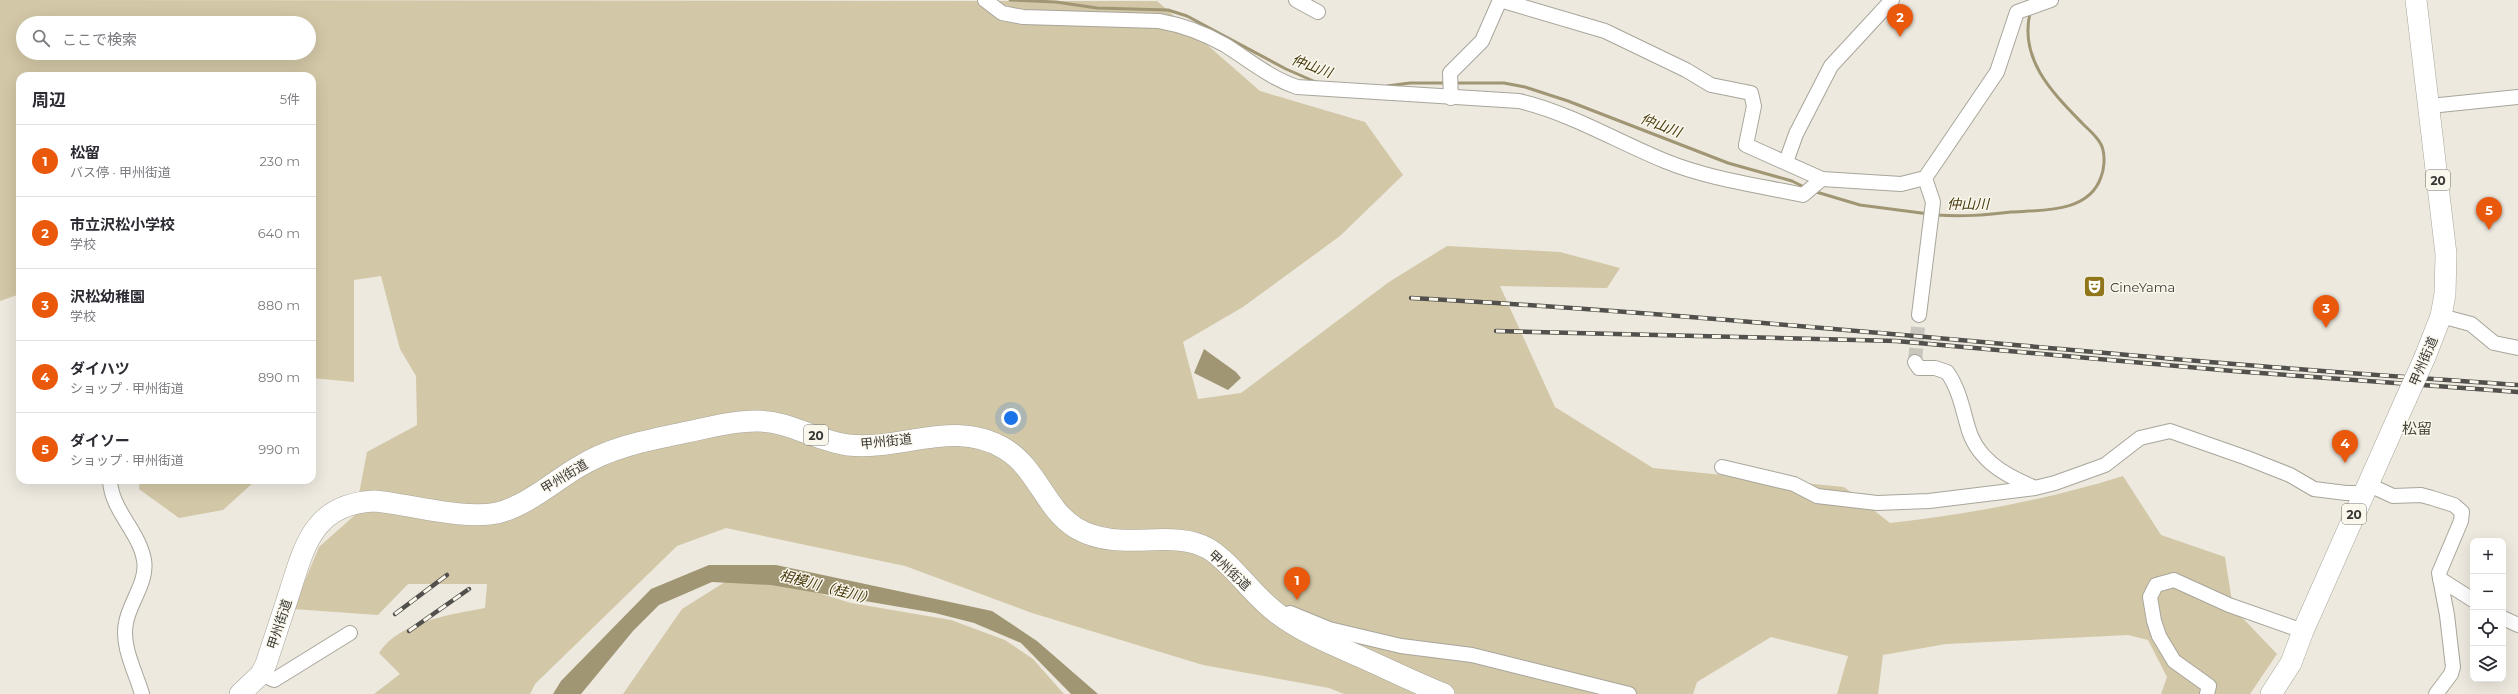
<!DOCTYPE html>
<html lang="ja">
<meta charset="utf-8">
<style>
body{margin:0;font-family:Montserrat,"Noto Sans JP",sans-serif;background:#f7f7f7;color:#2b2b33}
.controls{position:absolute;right:12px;bottom:12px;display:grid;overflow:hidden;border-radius:8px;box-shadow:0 4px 16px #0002}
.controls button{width:36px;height:36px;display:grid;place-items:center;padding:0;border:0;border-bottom:1px solid #e1e1e2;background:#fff;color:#2b2b33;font:20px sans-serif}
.you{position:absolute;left:1011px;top:418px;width:14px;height:14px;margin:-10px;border:3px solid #fff;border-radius:50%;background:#1a73e8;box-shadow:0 0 0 6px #1a73e833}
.badge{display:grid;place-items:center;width:26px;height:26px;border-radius:50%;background:#ea580c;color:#fff;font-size:13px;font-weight:700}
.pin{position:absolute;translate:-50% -33px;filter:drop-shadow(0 1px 2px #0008)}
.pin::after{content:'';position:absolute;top:21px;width:14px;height:12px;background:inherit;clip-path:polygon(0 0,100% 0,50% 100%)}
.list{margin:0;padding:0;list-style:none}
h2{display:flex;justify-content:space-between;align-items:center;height:52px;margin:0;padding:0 16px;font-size:17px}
h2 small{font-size:13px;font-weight:400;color:#7c7c81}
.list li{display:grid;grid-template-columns:26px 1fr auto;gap:12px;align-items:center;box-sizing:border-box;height:72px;padding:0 16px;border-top:1px solid #e1e1e2}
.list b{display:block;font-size:15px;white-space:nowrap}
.list p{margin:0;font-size:13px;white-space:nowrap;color:#7c7c81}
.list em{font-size:13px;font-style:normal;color:#7c7c81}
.icon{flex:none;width:22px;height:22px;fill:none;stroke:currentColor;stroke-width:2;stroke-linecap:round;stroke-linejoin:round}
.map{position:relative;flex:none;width:2518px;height:694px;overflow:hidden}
.search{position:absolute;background:#fff;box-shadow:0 4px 16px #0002;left:16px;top:16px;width:300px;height:44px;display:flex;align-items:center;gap:10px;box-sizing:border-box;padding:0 14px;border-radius:22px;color:#7c7c81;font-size:15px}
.panel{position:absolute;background:#fff;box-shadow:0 4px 16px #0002;left:16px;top:72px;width:300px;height:412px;border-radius:12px}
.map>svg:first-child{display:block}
.green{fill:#d2c7a6;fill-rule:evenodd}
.water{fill:#a19674}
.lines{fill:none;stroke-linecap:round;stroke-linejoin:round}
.stream{stroke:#a19674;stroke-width:3}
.minor-tunnel{stroke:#c9c6bd;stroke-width:14;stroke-dasharray:14 7;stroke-linecap:butt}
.minor-casing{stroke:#a8a59b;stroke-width:16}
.highway-casing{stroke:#a8a59b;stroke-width:22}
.minor{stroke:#fff;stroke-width:14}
.highway{stroke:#fff;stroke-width:21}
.rail-casing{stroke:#52504c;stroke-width:4.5}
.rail{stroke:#faf7ed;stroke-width:3;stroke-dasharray:9;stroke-linecap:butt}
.highway-bridge-casing{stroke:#a8a59b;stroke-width:22;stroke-linecap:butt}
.highway-bridge{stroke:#fff;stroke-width:21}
.labels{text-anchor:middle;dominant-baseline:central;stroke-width:3;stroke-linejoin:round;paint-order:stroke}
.shield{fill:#faf7ed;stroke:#74716c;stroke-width:1}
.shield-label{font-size:12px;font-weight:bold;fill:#3a3835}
.poi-label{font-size:13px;fill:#3a3835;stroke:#faf7ed;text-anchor:start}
.street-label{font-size:13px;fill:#3a3835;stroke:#faf7ed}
.water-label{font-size:14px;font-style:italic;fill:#46390c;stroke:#faf7ed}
.quarter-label{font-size:15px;fill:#4b4840;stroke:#faf7ed}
</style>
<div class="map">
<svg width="2518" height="694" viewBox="0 0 2518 694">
<rect width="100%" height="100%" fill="#ede9df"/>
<g class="green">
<path d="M0,0L1157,1L1260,91L1365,122L1403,175L1340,236L1243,307L1183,342L1198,399L1241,393L1389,282L1447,246L1560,252L1620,268L1607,288L1500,286L1555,407L1653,468L1844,487L1890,523C1966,515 2050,499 2123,476L2161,535L2225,557L2233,608L2277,654L2250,694H2161L2167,677L2148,640L2128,635L1946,644L1883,655L1878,694H1837L1848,656L1771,637L1697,682L1693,694H1344L1329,688L1203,665L1032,613L905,566L726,528L677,546L535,684L530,694H374L400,674L379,653C398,622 452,614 485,608L487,584H408L378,615L293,609L319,547L355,515L367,452L417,425L416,376L400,349L381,276L354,280V382L312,378V76H20V294L0,301ZM23,23H309V53H23Z"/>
<path d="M140,480H256L223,510L179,518L139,489Z"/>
<path d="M772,579L851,603L951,620L1005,640L1033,659L1064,694H623L682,609L725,582Z"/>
</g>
<g class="water">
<path d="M1204,349L1236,372L1241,378L1228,390L1194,373Z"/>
<path d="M709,565H776L992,611L1037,641L1098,694H1071L1021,643L974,623L935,613L771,585L712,582L659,605L633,631L581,694H553L561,681L651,589Z"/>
</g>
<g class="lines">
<g class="stream">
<path d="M1010,0L1056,2L1097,8L1168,10L1187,16L1286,69L1318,83"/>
<path d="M1455,83H1504L1525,87L1568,101L1728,163L1792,181L1806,188"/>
<path d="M1387,86L1410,83H1447"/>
<path d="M1813,191L1860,205L1929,214"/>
<path d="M1936,215C1964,217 1984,215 2011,212C2042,210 2089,213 2101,177C2104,170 2105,158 2103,150C2101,140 2090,131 2083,124C2053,93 2019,60 2030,13"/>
</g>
<path class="minor-tunnel" d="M1915,362L1919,315"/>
<defs>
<g id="minor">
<path d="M985,0L1002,13L1023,17L1159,21C1182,25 1204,33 1225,45C1249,60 1270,78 1297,87L1519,101C1570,113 1616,141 1665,161C1709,179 1757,185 1803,195L1822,179"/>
<path d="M1296,0L1318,12"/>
<path d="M1500,0L1605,31L1686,70L1711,85L1751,93L1754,106L1746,145L1822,179L1901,184L1925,178L1997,72L2017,12L2051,0"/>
<path d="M1451,98L1450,73L1482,41L1500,0"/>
<path d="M2430,106L2518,97"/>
<path d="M1786,162L1796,134L1831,66L1892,0"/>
<path d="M1919,315L1933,202L1925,178"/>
<path d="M2441,316L2471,324L2494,343L2518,348"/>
<path d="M1915,362L1919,368H1935L1947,372C1958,387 1962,406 1967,424C1975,458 2002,474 2033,487"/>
<path d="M1722,467L1794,484L1817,496L1877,503L1929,501L2035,488L2055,483L2105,465L2140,438L2170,431L2247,458L2290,475L2314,489L2346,493H2363"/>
<path d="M110,480C111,510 139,531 144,560C148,582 129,603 126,623C121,646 136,673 142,694"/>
<path d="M2367,484L2393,496L2421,495L2432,498L2454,505L2462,512L2461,521L2439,573L2447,615L2453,667L2451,674L2436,694"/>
<path d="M2440,579L2473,600"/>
<path d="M1285,615L1290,613L1329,629L1401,646L1472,655L1629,694"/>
<path d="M2503,618L2518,625"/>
<path d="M261,674L274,680L350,633"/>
<path d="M2207,694L2209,686L2174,661L2159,636L2154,621L2150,597L2156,585L2174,580L2229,605L2303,631"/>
</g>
<g id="highway">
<path d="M2416,0L2446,254L2445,294L2441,316L2425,357"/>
<path d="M240,694L261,674L266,664C274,640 282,615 290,591C305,543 315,504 374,501C410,504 462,520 497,513C527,506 554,481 580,466C613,446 650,440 687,432C710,427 733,421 757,421C790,421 816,441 848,445C902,451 954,418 1005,449C1037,468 1045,509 1076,528C1120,554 1171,527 1209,549C1234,565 1253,596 1278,614C1303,633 1334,645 1363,658C1390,670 1416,683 1444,694"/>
<path d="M2271,694L2291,663L2303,631L2406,399"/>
</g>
</defs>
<use href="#minor" class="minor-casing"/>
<use href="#highway" class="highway-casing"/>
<use href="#minor" class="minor"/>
<use href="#highway" class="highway"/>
<defs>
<g id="rail">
<path d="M1411,298C1686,313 1960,341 2234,364C2329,372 2423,378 2518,385"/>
<path d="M1496,331L1896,341L2233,371L2518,392"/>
<path d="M395,614L447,575"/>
<path d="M409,631L469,589"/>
</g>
</defs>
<use href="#rail" class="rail-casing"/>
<use href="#rail" class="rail"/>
<defs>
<path id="highway-bridge" d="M2406,399L2425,357"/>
</defs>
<use href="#highway-bridge" class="highway-bridge-casing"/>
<use href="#highway-bridge" class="highway-bridge"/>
</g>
<defs>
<symbol id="theatre-square" viewBox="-11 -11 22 22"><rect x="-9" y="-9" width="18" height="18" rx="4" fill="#90751b" stroke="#faf7ed"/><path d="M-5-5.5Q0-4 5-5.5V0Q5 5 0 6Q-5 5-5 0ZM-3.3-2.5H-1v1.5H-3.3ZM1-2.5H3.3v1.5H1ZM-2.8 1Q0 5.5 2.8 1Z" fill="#fff"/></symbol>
</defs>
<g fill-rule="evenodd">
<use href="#theatre-square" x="2082" y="274" width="25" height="25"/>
</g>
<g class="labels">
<g class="shield">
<rect x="2426" y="170" width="24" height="20" rx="3"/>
<rect x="804" y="425" width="24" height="20" rx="3"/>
<rect x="2342" y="504" width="24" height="20" rx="3"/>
</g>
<g class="shield-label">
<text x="2438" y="180">20</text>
<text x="816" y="435">20</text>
<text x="2354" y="514">20</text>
</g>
<g class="poi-label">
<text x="2110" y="287">CineYama</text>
</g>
<g class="street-label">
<text transform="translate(2423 361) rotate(-67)">甲州街道</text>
<text transform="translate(886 441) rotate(-6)">甲州街道</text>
<text transform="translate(564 476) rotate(-31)">甲州街道</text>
<text transform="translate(1230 570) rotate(43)">甲州街道</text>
<text transform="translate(279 624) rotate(-72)">甲州街道</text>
</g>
<g class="water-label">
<text transform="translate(1312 66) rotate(20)">仲山川</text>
<text transform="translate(1661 125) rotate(21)">仲山川</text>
<text x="1968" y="204">仲山川</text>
<text transform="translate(827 587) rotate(15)">相模川（桂川）</text>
</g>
<g class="quarter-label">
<text x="2417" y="428">松留</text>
</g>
</g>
</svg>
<div class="controls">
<button>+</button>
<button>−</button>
<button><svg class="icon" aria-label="locate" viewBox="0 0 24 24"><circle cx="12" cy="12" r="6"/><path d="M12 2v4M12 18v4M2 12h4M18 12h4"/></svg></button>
<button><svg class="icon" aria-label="layers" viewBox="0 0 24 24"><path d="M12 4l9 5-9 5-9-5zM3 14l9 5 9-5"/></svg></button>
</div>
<div class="you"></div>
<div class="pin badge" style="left:1297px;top:600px">1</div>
<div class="pin badge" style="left:1900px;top:37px">2</div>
<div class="pin badge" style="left:2326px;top:328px">3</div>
<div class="pin badge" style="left:2345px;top:463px">4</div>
<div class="pin badge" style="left:2489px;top:230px">5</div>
<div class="search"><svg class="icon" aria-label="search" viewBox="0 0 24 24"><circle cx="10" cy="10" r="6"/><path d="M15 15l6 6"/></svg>ここで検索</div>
<section class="panel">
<h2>周辺<small>5件</small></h2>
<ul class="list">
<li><span class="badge">1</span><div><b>松留</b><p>バス停 · 甲州街道</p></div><em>230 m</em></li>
<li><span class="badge">2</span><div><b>市立沢松小学校</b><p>学校</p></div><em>640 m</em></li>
<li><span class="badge">3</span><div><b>沢松幼稚園</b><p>学校</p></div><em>880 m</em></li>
<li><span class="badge">4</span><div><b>ダイハツ</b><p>ショップ · 甲州街道</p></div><em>890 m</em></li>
<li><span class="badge">5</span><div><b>ダイソー</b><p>ショップ · 甲州街道</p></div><em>990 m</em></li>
</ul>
</section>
</div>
